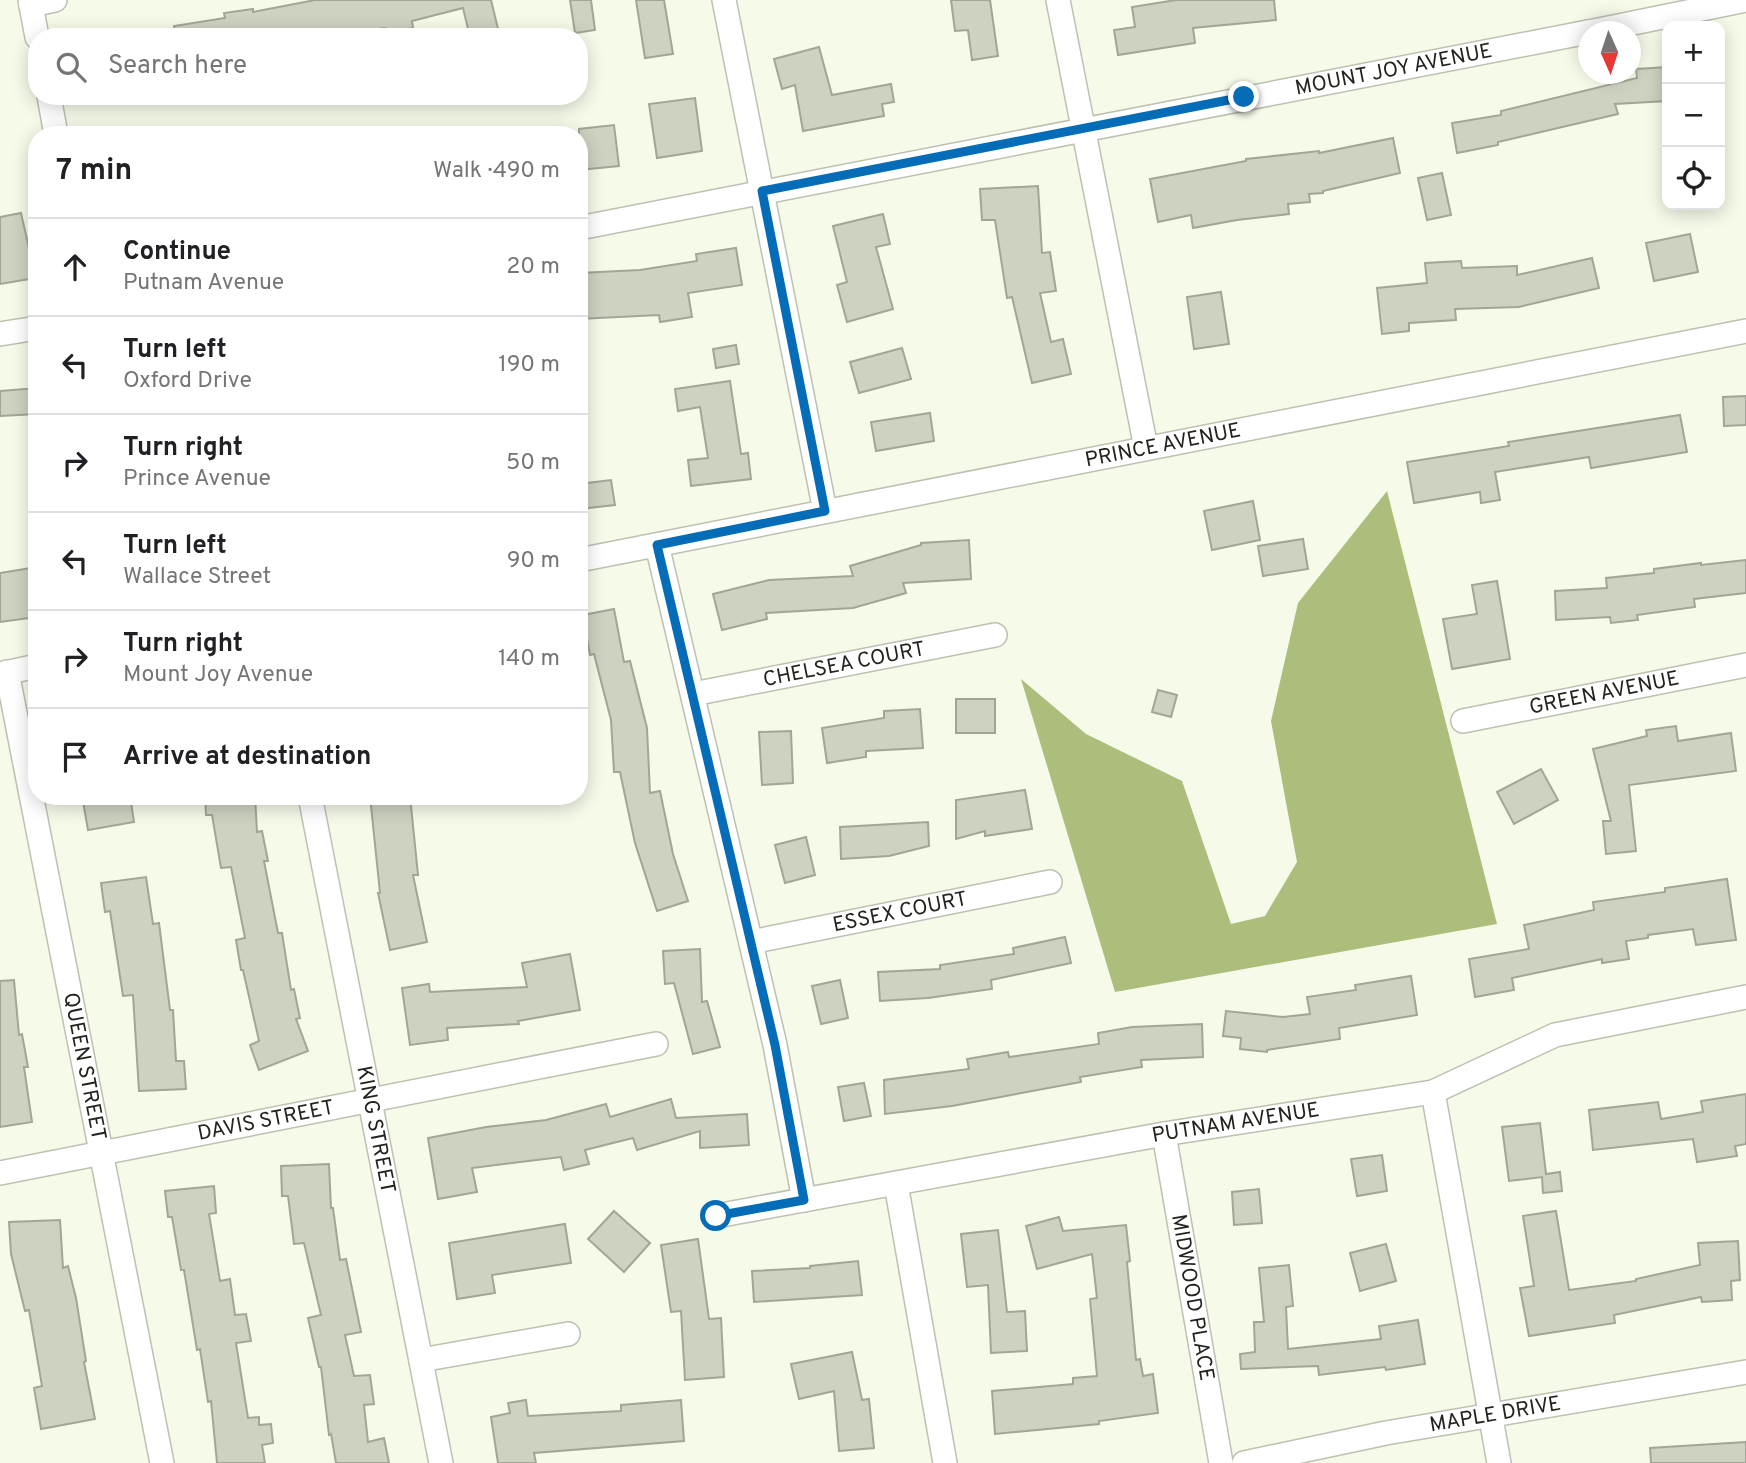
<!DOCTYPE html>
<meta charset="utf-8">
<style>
body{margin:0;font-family:Overpass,sans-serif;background:#f6f6f6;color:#202124}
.controls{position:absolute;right:21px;top:21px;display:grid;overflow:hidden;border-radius:14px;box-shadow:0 4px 18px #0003}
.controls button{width:63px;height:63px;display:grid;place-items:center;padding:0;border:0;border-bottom:2px solid #e0e0e0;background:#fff;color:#202124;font:35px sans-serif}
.compass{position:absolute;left:1578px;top:21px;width:63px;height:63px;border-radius:50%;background:#fff;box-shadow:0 4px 18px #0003;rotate:177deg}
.stop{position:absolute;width:21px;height:21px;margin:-16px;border:5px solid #056cb7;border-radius:50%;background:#fff}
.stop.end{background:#056cb7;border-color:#fff;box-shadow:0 2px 7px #0008}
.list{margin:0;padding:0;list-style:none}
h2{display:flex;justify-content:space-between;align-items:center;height:91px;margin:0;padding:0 28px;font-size:30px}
h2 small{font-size:23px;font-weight:400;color:#757577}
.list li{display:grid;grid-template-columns:46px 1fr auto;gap:21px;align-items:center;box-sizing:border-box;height:98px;padding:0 28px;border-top:2px solid #e0e0e0}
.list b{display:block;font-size:26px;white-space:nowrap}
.list p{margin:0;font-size:23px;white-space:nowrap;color:#757577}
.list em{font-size:23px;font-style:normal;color:#757577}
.icon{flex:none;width:38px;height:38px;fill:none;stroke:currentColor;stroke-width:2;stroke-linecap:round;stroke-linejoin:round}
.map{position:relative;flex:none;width:1746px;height:1463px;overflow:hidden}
.search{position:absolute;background:#fff;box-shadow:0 4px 18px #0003;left:28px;top:28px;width:560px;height:77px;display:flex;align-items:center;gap:18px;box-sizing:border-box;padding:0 24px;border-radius:28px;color:#757577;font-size:26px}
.panel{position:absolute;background:#fff;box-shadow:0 4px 18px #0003;left:28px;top:126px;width:560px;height:679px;border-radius:28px}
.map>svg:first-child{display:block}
.forest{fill:#acbd7c}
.building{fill:#cdd2c1;stroke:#a1a696;stroke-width:2}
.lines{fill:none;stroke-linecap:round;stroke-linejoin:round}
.street-casing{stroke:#bcc1b1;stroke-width:26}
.street{stroke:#fff;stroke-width:23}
.route{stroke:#056cb7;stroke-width:9}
.labels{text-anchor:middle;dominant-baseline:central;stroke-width:6;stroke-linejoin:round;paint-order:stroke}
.street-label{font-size:21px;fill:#22231d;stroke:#fff}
</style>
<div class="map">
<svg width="1746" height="1463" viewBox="0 0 1746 1463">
<rect width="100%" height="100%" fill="#f5fae9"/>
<path class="forest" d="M1387,491L1497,924L1115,992L1021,679L1086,734L1182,781L1231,924L1265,916L1297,862L1271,721L1298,603Z"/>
<g class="building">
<path d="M315,0H491L500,37H470L463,8L412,21L413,28L386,33L385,28L312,37H175L174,26L225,18L224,13L253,9V12Z"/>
<path d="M570,0H591L595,30L575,33Z"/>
<path d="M636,0H664L673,54L645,58Z"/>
<path d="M951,0H990L998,56L972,60L968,30L955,31Z"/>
<path d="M1176,0H1274L1276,20L1193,28L1195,43L1118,55L1114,30L1135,27L1132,7Z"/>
<path d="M819,47L832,95L891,84L894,102L882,104L884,116L803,131L795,85L782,89L774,59Z"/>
<path d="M1667,67V101L1615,104L1618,114L1498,142V145L1457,153L1452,123L1501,115V111L1637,78L1636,69Z"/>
<path d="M695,98L702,151L657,158L649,104Z"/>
<path d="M614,125L619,166L579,170V129Z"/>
<path d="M1393,138L1400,173L1323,191V193L1309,194L1310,202L1288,204L1289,214L1237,220L1193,228L1191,215L1158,222L1150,179L1246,161V159L1319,151V153Z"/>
<path d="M1442,173L1451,215L1427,220L1418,178Z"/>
<path d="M1038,186L1042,253L1050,252L1056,291L1040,293L1051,342L1063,339L1071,374L1032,383L1012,297L1007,298L995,220H982L980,189Z"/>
<path d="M21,213L29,248L32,247L36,278L0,284V217Z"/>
<path d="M883,214L890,244L876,247L893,309L847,322L837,285L847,282L833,226Z"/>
<path d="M1690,234L1698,272L1654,281L1646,243Z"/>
<path d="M736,248L742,285L688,293L692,317L660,322L659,315L579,319V273L640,270L697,261L696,254Z"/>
<path d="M1592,258L1599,288L1519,307L1455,309L1456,320L1409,323V331L1382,334L1377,288L1427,283L1425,263L1461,261L1462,268L1517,266V275Z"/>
<path d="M1221,292L1229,344L1194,349L1187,297Z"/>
<path d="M736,345L739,364L716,368L713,349Z"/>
<path d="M902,348L911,379L859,393L850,362Z"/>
<path d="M730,381L741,454L748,453L751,479L691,486L688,460L708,458L700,407L678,411L675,389Z"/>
<path d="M37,388V414L0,416V391Z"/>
<path d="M1746,396V425L1724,426L1723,397Z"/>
<path d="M930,413L934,441L876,451L871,422Z"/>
<path d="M1680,415L1687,452L1591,468L1589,457L1495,472L1500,500L1481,503L1480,492L1414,503L1407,462L1509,446L1508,442Z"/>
<path d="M611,480L615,505L579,509V484Z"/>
<path d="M1253,501L1260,540L1212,550L1204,511Z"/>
<path d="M1303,539L1308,569L1263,576L1258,546Z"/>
<path d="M969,540L971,579L903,583L906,593L853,608L766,613L767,619L722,630L713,594L769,580L853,576L850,566L921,545V543Z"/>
<path d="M1746,560V593L1694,599L1695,607L1637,615L1638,620L1611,623L1610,617L1556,620L1555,591L1607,588L1606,578L1654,573V569L1701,563V565Z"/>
<path d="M37,567V617L0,622V573Z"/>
<path d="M1497,581L1510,659L1452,669L1443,619L1477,614L1472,585Z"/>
<path d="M614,609L624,662L630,661L647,728L650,793L660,791L673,854L688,901L657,911L635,843L620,772H614L611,720L594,654L590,655L583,615Z"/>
<path d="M1158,690L1177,695L1171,717L1152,712Z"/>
<rect x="956" y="699" width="39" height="34"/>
<path d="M920,709L923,748L866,751V757L827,763L822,728L884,718V711Z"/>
<path d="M1676,726L1678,741L1731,733L1736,771L1629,785L1636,851L1606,854L1603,821H1611L1593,749L1647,736L1646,730Z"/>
<path d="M791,731L793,783L762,785L759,732Z"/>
<path d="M1541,769L1558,800L1514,824L1497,792Z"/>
<path d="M1025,790L1032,829L985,836V831L956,839V800Z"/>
<path d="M82,796H130L134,822L88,830Z"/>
<path d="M205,796H255L257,832L262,831L268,861H264L278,933H282L291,990L294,989L300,1018L296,1019L308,1051L259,1070L250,1045L259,1041L243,970H241L236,940L245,938L231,867L221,868L212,815H206Z"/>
<path d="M370,796H410L418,875H413L427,942L390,950L378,893H380Z"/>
<path d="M928,822L929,846L889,856L841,859L840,827Z"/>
<path d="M806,837L815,875L785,883L775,845Z"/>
<path d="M146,877L153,924L159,923L170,1010H173L176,1061H184L186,1089L139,1091L133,995L123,996L110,911L105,912L101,883Z"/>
<path d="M1727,879L1736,940L1696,945L1693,929L1648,935V938L1626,941L1629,959L1602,963V959L1512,978L1514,990L1475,997L1469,959L1529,949L1524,925L1594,910L1593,902L1665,892V888Z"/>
<path d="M1065,937L1071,963L991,980L992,989L928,998L880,1001L878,972L940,969V965L1014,954L1013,948Z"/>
<path d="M700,949L702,1002L707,1001L720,1047L693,1054L674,983L665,984L663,951Z"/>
<path d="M570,954L580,1010L518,1021L519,1024L447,1028L448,1040L410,1045L402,988L429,984L430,992L527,987L522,963Z"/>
<path d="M1411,976L1417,1015L1339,1028L1340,1039L1267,1050V1052L1240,1049L1241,1038L1223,1036L1226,1011L1283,1017L1310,1014L1307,997L1356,990L1355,985Z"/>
<path d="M14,980L19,1035L22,1034L28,1067H24L32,1122L0,1127V981Z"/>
<path d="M840,980L848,1018L821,1024L812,986Z"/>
<path d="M1202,1024L1203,1057L1141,1060L1142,1067L1080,1077L1081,1082L952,1106L885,1114L884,1080L969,1069L967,1059L1008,1052L1009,1057L1099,1044L1098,1033L1132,1027Z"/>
<path d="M864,1083L871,1116L844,1121L838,1087Z"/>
<path d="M1746,1094V1144L1735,1146L1737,1156L1697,1162L1693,1139L1593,1150L1589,1110L1658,1102L1661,1119L1703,1112L1701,1101Z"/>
<path d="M671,1099L676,1118L747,1114L749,1145L700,1148V1131L637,1150L633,1138L585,1150L589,1164L564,1170L561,1157L472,1168L477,1192L438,1199L428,1138L486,1127L546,1120L606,1104L610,1117Z"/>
<path d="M1540,1123L1546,1174L1560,1172L1562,1191L1543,1193L1542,1177L1509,1181L1502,1127Z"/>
<path d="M1382,1155L1387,1191L1357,1196L1351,1159Z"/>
<path d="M329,1164L331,1208H333L340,1260L346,1259L361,1332L345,1335L354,1376L370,1375L374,1404L364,1405L368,1442L384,1438L389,1463H336L331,1434L329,1435L321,1367H319L308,1318L321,1315L304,1243L294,1244L288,1196H282L281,1166Z"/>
<path d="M214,1186L216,1213L209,1214L220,1281L230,1279L235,1315L246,1314L251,1341L236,1343L248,1418L259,1417V1425L271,1424L273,1443L262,1445L265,1463H217L211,1401L208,1402L200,1349L197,1350L184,1270H181L172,1217H168L165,1191Z"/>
<path d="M1259,1189L1262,1223L1234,1225L1232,1192Z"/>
<path d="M614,1211L650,1243L624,1272L588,1239Z"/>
<path d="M1556,1211L1569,1290L1636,1281V1279L1700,1265L1698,1243L1738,1241L1740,1280L1731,1281L1732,1300L1702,1302L1701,1297L1614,1315L1615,1323L1529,1336L1520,1288L1534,1286L1523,1216Z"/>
<path d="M1059,1217L1063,1231L1126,1225L1130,1261L1127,1262L1136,1360L1140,1359L1143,1376L1153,1374L1158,1413L1099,1421V1424L995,1434L992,1391L1073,1384V1378L1097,1376L1090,1299L1097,1298L1092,1254L1037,1269L1026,1226Z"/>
<path d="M60,1220L63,1268L68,1266L76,1298L86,1361L84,1362L95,1419L41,1429L34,1388L42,1386L29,1310L25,1311L11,1254L9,1222Z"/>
<path d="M565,1224L571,1263L492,1275L495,1293L457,1299L449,1243Z"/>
<path d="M998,1230L1007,1312L1025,1311L1027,1351L991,1353L988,1285L967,1287L961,1234Z"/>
<path d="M698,1239L709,1319L721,1318L724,1377L685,1380L681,1311L671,1312L661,1245Z"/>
<path d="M1386,1244L1396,1281L1360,1291L1350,1253Z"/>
<path d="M858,1261L862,1295L754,1302L752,1271L810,1268V1266Z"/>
<path d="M1289,1265L1293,1306L1286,1307L1288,1349L1381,1339L1379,1326L1418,1320L1425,1364L1386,1370L1385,1367L1319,1375L1318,1366L1241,1369L1240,1354L1255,1352L1254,1322H1264L1259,1268Z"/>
<path d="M852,1352L862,1400L869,1399L874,1448L839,1451L834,1391L799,1399L791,1364Z"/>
<path d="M526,1400L528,1416L621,1411V1405L681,1400L684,1441L534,1453L536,1463H498L491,1417L510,1413L508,1403Z"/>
<path d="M1746,1442V1463H1651L1650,1448Z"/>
</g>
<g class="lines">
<defs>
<g id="street">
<path d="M30,0L37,37"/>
<path d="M724,0L825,511"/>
<path d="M1058,0L1146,448"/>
<path d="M31,5L55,0"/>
<path d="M1589,32L1746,0"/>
<path d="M49,96L56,135"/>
<path id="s1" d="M579,228L1588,32"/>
<path d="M0,334L37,328"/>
<path d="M657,545L775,1045L804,1200"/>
<path id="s2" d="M579,560L1746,331"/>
<path id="s3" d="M7,672L162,1463"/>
<path d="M0,674L37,666"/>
<path id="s4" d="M693,694L995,635"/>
<path id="s5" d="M1463,721L1746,665"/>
<path id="s6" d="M310,796L441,1463"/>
<path id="s7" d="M751,942L1050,882"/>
<path d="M1433,1092L1499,1463"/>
<path id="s8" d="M1164,1134L1221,1463"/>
<path id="s9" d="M0,1173L656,1044"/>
<path d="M896,1184L945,1463"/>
<path id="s10" d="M716,1216L1164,1134L1433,1092L1555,1035L1746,997"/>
<path d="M421,1360L568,1334"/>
<path id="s11" d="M1244,1463L1386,1433L1746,1372"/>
</g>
</defs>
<use href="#street" class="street-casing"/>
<use href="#street" class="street"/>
</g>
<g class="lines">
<path class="route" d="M716,1216L804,1200L775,1045L657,545L825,511L762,191L1244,97"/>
</g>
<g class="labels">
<g class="street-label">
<text stroke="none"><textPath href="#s1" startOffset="830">MOUNT JOY AVENUE</textPath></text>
<text stroke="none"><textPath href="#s2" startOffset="595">PRINCE AVENUE</textPath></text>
<text stroke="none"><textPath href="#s4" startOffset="154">CHELSEA COURT</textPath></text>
<text stroke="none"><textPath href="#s5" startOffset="144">GREEN AVENUE</textPath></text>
<text stroke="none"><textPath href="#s7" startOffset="152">ESSEX COURT</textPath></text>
<text stroke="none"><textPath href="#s3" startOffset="402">QUEEN STREET</textPath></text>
<text stroke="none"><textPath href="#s9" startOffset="271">DAVIS STREET</textPath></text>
<text stroke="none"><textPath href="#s10" startOffset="528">PUTNAM AVENUE</textPath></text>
<text stroke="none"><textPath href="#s6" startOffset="340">KING STREET</textPath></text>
<text stroke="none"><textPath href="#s8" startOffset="166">MIDWOOD PLACE</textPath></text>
<text stroke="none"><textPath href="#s11" startOffset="256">MAPLE DRIVE</textPath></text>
</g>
</g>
</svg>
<div class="controls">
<button>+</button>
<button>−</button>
<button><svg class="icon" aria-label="locate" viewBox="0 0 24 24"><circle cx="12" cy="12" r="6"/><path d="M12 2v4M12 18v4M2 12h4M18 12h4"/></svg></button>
</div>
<svg class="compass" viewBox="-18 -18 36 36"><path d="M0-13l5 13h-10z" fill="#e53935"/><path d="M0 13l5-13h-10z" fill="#757577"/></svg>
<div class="stop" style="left:716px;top:1216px"></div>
<div class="stop end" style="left:1244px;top:97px"></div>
<div class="search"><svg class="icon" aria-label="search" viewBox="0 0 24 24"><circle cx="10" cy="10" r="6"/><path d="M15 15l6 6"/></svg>Search here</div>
<section class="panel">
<h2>7 min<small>Walk · 490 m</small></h2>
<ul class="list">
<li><svg class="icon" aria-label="ahead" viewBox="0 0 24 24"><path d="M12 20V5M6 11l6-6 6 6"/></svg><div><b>Continue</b><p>Putnam Avenue</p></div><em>20 m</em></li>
<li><svg class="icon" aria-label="left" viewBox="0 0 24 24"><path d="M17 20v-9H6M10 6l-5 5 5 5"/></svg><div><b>Turn left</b><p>Oxford Drive</p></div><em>190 m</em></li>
<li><svg class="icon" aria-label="right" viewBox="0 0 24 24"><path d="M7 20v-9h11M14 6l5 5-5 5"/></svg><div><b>Turn right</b><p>Prince Avenue</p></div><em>50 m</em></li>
<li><svg class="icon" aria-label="left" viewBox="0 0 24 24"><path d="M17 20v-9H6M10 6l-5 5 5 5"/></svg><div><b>Turn left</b><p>Wallace Street</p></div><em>90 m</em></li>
<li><svg class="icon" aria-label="right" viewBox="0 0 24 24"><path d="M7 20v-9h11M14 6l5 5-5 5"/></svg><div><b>Turn right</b><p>Mount Joy Avenue</p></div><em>140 m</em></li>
<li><svg class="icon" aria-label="arrive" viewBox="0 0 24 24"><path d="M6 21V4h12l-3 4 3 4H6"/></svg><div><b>Arrive at destination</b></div></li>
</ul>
</section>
</div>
